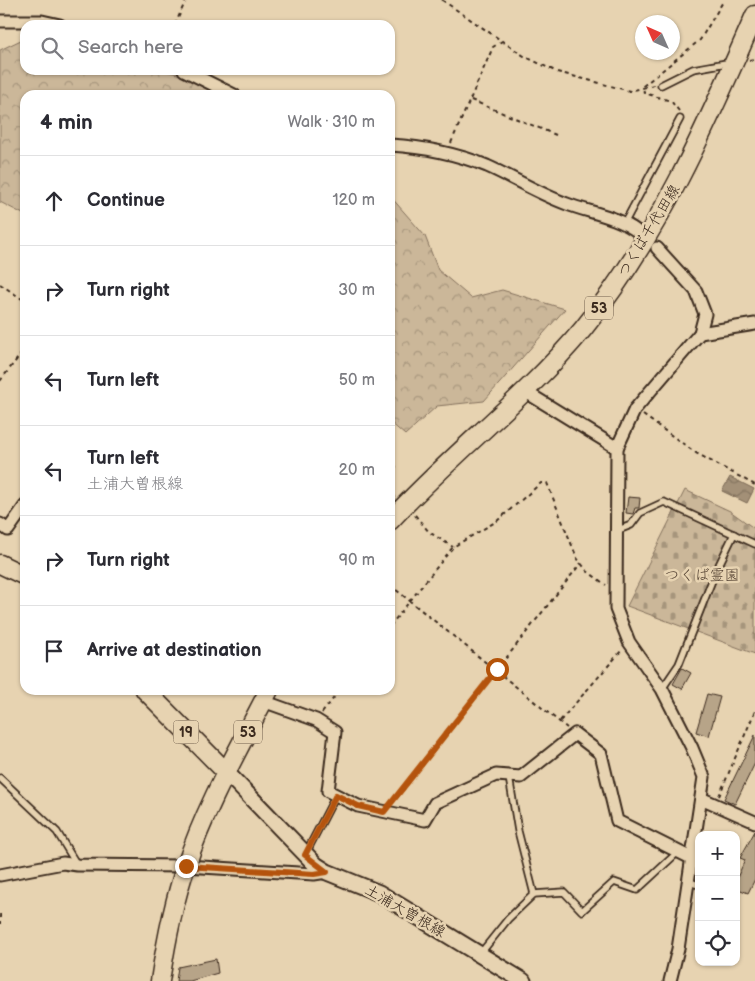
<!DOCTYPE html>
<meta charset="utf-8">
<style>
body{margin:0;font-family:"Balsamiq Sans","Klee One",sans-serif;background:#f2f2f3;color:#2b2b33}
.controls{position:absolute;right:15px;bottom:15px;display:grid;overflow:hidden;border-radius:10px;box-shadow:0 1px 4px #0004}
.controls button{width:45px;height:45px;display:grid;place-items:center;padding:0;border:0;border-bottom:1px solid #e1e1e2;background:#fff;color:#2b2b33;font:25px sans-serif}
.compass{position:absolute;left:635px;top:15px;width:45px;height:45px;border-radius:50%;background:#fff;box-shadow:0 1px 4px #0004;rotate:315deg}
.stop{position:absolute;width:15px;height:15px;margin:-11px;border:4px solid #b45309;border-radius:50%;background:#fff}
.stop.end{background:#b45309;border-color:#fff;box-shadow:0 1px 5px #0008}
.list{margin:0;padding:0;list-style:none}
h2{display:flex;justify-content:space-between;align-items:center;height:65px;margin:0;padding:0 20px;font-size:21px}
h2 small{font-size:16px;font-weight:400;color:#7c7c81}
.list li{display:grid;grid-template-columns:32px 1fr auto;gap:15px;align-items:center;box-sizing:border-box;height:90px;padding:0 20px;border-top:1px solid #e1e1e2}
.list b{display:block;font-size:19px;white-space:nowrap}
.list p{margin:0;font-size:16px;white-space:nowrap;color:#7c7c81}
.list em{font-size:16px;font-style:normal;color:#7c7c81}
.icon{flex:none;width:28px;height:28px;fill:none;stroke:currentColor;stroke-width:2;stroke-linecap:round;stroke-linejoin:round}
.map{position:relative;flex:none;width:755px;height:981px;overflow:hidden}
.search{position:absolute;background:#fff;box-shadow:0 1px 4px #0004;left:20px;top:20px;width:375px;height:55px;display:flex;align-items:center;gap:12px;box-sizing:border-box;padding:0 18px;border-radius:15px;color:#7c7c81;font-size:19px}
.panel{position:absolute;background:#fff;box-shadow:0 1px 4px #0004;left:20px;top:90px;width:375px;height:605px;border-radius:15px}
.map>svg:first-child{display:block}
.forest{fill:url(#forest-crowns);stroke:#83705c}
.cemetery{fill:url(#cemetery-stones);stroke:#83705c}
.water{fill:url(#water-waves);stroke:#796753}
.building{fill:#b7a488;stroke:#3b2a1e}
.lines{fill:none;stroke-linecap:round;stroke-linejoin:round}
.service-casing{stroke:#3b2a1e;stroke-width:9}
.minor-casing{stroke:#3b2a1e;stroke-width:15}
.secondary-casing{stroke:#3b2a1e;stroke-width:19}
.primary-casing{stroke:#3b2a1e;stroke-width:21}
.path{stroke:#3b2a1e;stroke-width:2;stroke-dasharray:4 4;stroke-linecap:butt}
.service{stroke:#e7d3b1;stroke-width:5.5}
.minor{stroke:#e7d3b1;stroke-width:11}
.secondary{stroke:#e7d3b1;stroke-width:15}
.primary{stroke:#e7d3b1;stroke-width:18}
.route{stroke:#b45309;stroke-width:6}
.labels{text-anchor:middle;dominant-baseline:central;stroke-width:5;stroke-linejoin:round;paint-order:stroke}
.shield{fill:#e7d3b1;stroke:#6f5d4a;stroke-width:1}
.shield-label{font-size:14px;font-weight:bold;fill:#3b2a1e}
.street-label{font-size:15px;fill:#3b2a1e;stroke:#e7d3b1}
.park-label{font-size:15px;fill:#513f30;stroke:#e7d3b1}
</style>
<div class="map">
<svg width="755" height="981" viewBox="0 0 755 981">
<defs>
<pattern id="forest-crowns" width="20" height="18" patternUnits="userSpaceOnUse" patternTransform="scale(1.25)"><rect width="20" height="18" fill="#cbb799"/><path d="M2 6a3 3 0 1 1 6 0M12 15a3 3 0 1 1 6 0" fill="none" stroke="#a6957c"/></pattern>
<pattern id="cemetery-stones" width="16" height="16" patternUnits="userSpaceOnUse" patternTransform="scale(1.25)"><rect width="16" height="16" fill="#cbb799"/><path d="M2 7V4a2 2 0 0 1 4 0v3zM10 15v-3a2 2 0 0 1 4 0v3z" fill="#a6957c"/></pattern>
<pattern id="water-waves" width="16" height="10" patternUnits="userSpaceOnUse" patternTransform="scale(1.25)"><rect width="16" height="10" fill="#a39077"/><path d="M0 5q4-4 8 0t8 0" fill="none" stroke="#867661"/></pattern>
</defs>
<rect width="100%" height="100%" fill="#e7d3b1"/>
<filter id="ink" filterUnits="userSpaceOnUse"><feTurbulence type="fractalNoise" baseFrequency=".02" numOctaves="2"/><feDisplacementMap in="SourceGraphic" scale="10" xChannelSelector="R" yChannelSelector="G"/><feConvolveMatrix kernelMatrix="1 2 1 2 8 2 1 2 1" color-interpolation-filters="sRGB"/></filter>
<g filter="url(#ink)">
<g class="forest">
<path d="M25,38V70H162L205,81L226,95H25V215L0,202V50Z"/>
<path d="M390,196L425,236L438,270L471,298L502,290L565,309L484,401L437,406L405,435L390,422Z"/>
</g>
<path class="cemetery" d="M685,490L730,511L755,529V654L627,606Z"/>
<path class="water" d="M730,477L754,489L747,503L722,491Z"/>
<g class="building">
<path d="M628,497L640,498L639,508H635L633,514L626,513Z"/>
<path d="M682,668L691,673L682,689L673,684Z"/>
<path d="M707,694L720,697L709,736L696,732Z"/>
<path d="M755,735V763L735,804L724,799Z"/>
<path d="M755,831V879L748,893L736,888V880L745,860L740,858Z"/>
<path d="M216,959L218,973L190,981H176L178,967Z"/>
</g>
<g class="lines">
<defs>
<g id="service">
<path d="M661,85L693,69L732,62"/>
<path d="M625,222L680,119"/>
<path d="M616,531L631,525L640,513L664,502L755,544"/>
<path d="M662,689L679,664L715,573L734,534"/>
<path d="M509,777L518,831L534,894"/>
<path d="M0,778L57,832L77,865"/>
<path d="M306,853L336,795"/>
<path d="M689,882L699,885"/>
<path d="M480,954L508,919L534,894L564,892L582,911L614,882L637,890L678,852"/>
</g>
<g id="minor">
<path d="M0,21H42L60,25"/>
<path d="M184,70L234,95"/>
<path d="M390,145C424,147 455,153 487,166C514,178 539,194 567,204C591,213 617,216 638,232"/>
<path d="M657,248L696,291L705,314L700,333L635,409L617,448L616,609L629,642L662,689L692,748L704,777L678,949L670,981"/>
<path d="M700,333L755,324"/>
<path d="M526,392L617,448"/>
<path d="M0,524L8,530L25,506"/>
<path d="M263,701L316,720L335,732L328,791L358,806L425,820L435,803L496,775L521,777L575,734L601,754L617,821L693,859"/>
<path d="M703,799L755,822"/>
<path d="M0,875L63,863L77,865L186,866L314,874L327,872"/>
</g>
<path id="secondary" d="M227,773L316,865L327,872L379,893L523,981"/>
<g id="primary">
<path d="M390,521C451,454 525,399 583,329C659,235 707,125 755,15"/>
<path d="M0,564L25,576"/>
<path d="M145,690L227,773"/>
<path d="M160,981C166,942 173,903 186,866C206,805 240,747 269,690"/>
</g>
</defs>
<use href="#service" class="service-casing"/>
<use href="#minor" class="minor-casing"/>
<use href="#secondary" class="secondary-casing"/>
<use href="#primary" class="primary-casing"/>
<g class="path">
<path d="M442,0L524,56L557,72L630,91L654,85"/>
<path d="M175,25L186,0"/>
<path d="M749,60L755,59"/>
<path d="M471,100L556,135"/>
<path d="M679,111L671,101L644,93L643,86L700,40L724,0"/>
<path d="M451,143L490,54L493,47L502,41"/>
<path d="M0,284L25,301"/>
<path d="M0,381L25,349"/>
<path d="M643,415L696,453L755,485"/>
<path d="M390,461L396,465L390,483L395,498"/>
<path d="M415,515L429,532L453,547"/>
<path d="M390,585L567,728"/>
<path d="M390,626L453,547L497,521L541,483H547L577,558L587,571L606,585"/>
<path d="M322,713L340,690"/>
<path d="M560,721L622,650"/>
<path d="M719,796L755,711"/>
<path d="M392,803L581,563"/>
<path d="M0,914V924"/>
</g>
<use href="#service" class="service"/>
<use href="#minor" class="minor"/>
<use href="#secondary" class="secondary"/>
<use href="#primary" class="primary"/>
</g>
</g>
<g class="lines" filter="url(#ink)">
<path class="route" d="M186,866L314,874L327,872L305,855L336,795L358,806L384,812L497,669"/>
</g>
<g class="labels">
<g class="shield">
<rect x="585" y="296.5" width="28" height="23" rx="4"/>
<rect x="173.5" y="720.5" width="25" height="23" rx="4"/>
<rect x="234" y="720.5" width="28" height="23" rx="4"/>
</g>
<g class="shield-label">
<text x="599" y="308">53</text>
<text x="186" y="732">19</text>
<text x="248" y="732">53</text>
</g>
<g class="street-label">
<text transform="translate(649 231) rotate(-59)">つくば千代田線</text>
<text transform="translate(405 911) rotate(30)">土浦大曽根線</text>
</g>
<g class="park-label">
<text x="702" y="575">つくば霊園</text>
</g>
</g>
</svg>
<div class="controls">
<button>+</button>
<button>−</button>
<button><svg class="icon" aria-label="locate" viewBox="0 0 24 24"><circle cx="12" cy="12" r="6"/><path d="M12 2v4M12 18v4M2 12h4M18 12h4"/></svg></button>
</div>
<svg class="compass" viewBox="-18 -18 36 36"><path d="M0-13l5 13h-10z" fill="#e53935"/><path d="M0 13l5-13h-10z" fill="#7c7c81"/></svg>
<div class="stop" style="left:497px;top:669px"></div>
<div class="stop end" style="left:186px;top:866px"></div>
<div class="search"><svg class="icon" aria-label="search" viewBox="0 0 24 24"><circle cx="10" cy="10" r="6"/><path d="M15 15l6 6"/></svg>Search here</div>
<section class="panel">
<h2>4 min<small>Walk · 310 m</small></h2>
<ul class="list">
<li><svg class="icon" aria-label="ahead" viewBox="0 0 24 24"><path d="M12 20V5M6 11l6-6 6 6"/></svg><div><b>Continue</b></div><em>120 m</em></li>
<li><svg class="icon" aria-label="right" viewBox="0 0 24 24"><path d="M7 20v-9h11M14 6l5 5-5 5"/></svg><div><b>Turn right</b></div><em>30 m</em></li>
<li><svg class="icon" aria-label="left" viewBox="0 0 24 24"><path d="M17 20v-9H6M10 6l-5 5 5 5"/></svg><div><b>Turn left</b></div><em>50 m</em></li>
<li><svg class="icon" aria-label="left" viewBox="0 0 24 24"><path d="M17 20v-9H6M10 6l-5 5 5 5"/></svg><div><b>Turn left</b><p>土浦大曽根線</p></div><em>20 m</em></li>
<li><svg class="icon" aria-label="right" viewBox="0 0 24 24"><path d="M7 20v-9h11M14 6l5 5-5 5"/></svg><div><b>Turn right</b></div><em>90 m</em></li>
<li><svg class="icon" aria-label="arrive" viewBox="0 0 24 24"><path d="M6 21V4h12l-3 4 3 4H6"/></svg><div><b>Arrive at destination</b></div></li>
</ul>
</section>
</div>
